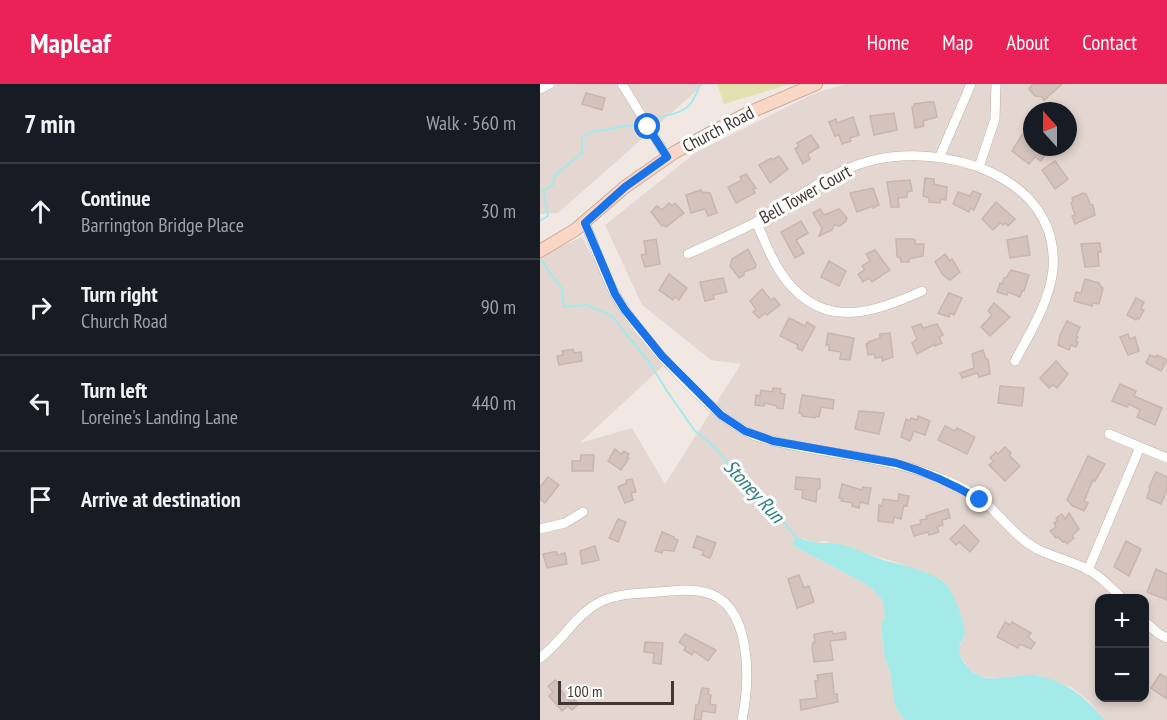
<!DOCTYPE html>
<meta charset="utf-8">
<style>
body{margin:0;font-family:"PT Sans Narrow",sans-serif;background:#242831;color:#f1f3f6}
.controls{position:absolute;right:18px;bottom:18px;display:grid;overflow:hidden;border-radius:12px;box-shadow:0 3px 9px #0003}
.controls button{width:54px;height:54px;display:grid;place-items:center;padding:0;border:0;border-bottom:2px solid #363941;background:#171b24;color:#f1f3f6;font:30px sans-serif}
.compass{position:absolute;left:483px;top:18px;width:54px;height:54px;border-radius:50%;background:#171b24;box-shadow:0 3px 9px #0003;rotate:339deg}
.scale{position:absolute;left:18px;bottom:15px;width:116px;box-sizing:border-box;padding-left:6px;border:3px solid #423734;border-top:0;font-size:16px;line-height:21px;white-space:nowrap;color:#423734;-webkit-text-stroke:4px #fff;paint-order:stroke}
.stop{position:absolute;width:18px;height:18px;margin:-14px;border:4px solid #1a73e8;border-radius:50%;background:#fff}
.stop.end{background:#1a73e8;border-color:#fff;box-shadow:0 2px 6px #0008}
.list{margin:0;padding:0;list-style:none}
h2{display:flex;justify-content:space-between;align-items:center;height:78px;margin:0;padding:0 24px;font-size:26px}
h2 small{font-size:20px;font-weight:400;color:#9ea1a6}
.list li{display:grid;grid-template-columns:39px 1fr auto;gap:18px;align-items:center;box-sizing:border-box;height:96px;padding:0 24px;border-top:2px solid #363941}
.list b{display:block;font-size:22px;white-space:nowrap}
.list p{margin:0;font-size:20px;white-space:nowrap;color:#9ea1a6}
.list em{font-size:20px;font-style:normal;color:#9ea1a6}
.icon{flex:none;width:33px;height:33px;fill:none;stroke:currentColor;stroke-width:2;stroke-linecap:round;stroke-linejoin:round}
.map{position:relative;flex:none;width:627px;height:636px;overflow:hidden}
header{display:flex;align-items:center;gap:36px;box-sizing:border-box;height:84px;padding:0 30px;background:#ea2258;color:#fff}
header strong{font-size:28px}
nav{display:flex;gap:33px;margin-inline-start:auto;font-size:21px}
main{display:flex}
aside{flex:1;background:#171b24}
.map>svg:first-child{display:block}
.residential{fill:#e4d7d2;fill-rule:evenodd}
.green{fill:#e1e2af}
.water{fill:#a4eae9}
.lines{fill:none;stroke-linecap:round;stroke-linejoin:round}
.stream{stroke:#a4eae9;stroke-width:2}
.building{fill:#d4c2bd;stroke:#cbb4ae;stroke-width:1.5}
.minor-casing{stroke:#beb0aa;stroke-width:10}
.secondary-casing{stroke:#d0ab99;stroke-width:14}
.minor{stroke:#fff;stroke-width:9}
.secondary{stroke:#fad7c5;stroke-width:12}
.route{stroke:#1a73e8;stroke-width:8}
.labels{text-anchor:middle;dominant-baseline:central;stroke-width:6;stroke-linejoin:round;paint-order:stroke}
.street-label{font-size:18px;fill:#423734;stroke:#fff}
.water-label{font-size:20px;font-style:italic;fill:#2d8080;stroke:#fff}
</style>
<header>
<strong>Mapleaf</strong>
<nav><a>Home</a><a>Map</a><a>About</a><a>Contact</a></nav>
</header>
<main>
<aside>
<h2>7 min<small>Walk · 560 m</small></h2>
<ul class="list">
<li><svg class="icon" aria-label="ahead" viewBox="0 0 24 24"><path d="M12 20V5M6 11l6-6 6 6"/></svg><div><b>Continue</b><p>Barrington Bridge Place</p></div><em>30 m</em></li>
<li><svg class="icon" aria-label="right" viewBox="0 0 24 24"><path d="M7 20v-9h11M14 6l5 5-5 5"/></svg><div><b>Turn right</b><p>Church Road</p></div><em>90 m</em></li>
<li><svg class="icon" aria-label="left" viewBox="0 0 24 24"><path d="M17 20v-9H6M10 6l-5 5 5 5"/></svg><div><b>Turn left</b><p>Loreine's Landing Lane</p></div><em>440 m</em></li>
<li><svg class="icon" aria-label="arrive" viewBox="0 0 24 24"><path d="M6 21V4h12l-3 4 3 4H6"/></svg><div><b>Arrive at destination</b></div></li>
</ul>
</aside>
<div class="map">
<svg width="627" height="636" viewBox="0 0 627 636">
<rect width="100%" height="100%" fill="#f1e8e4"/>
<g class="residential">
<path d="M0,0H164L18,129L0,130Z"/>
<path d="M306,0H627V636H565L549,617L531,603L499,592H473L461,595L439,592L429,585L419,570V563L424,554L423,539L406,500L400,495L355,478L284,457L275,459L262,454L254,462L329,502L342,516L345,530L341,543L345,575L350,588L354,617L356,625L365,636H0V172L42,153L87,239L123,282L40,359L92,344L125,400L201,280L171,276L102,221L65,141L155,69L273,10ZM492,27H528V63H492ZM560,514H604V614H560Z"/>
</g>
<path class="green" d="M177,0H250L184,20Z"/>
<path class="water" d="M256,454C262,454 267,457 273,458C282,460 291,458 300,460C315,464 329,471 343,476C361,481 399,488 409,504C415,512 424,538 425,547C425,554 420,558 419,564C418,573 428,586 436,590C448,597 463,594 476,592C514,587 542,609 565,636H365L356,625L354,617L350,588L345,575L341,543L345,530L342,516L329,502L254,462L253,458Z"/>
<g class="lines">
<g class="stream">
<path d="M111,36C138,27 150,32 160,0"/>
<path d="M0,137L8,132L3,106L13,101L15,91L42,69V54L51,48L98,40"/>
<path d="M1,176L22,205L24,223L47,221L72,232L109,278L127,307L155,347L171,360L205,398L233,423L257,455"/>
</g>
</g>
<g class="building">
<path d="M493,0H522L504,16L502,13L495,12L489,5Z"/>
<path d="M46,9L65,14L62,26L42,20Z"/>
<path d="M388,18H394L397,33L383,37L384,42L375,44L372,23H374V20Z"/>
<path d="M354,29L357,46L334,51L330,32Z"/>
<path d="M313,33L319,51L310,54L311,57L302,60L299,51L295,52L289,38L296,35L297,39Z"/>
<path d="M271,51L279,63L268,70L270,75L263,80L255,65L259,62L257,59Z"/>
<path d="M482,51L492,56V63H505L508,66L501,77L495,73L489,80L472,67Z"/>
<path d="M239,72L248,85L230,99L219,81L231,74L232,76Z"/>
<path d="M515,77L528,95L515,105L502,86Z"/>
<path d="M206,90L216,104L213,105L215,109L196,119L188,103L202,96L200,93Z"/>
<path d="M385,94L394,95V100L407,103L406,116L401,115L400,119L389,118V114L383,112Z"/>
<path d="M370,96L372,107L367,108V113L358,114L359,123H351L347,98Z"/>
<path d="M333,104L339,121L333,124V122L317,128L310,109Z"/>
<path d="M161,106L162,108L170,109L177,129L168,132L165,125L151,129L146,111Z"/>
<path d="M433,107L441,110L434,126L430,124L429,128L413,120L418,108L430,112Z"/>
<path d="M543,109L546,110L550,120L553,121L555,131L535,140L532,132L535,131L531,119L533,118L532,114Z"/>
<path d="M456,118L475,135L468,142L465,139L463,141L460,139L453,146L442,135Z"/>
<path d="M129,119L132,122L135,119L144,129L126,143L124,141L122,142L111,128L117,122L122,126Z"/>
<path d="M280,125L284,131L299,125L307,134L306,137L300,142L294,141L292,146L279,152L282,144L273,129Z"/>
<path d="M261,137L268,149L256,156L264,169L255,174L241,148Z"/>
<path d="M487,152L490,171L470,174L467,156Z"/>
<path d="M116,155L120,180L105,183L101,171L106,170L104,157Z"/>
<path d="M356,155H373L375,156V160H384L383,172L369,175V178H361L360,173H357Z"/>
<path d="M560,159L561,168H558L559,182L545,183L541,160Z"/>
<path d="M208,165L216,181L215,184L204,188V191L199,194L190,182L192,175Z"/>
<path d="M335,166L350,186L332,198L329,194L323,198L318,190L325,186L322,182L330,177L326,170Z"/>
<path d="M405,170L410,177L412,175L420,188L410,196L403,191L395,178Z"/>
<path d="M289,177L306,187L299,202L281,193Z"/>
<path d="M471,186L489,191L484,207H482L480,213L468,208L467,211L457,208L460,199L462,200L464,194H466Z"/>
<path d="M129,190L147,204L139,216L135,213L133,216L119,206Z"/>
<path d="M183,194L187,208L173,211L174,215L165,217L160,198Z"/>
<path d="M545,195L559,199L561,203L563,204L559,220L553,219L552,222L534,217L536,208L541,209Z"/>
<path d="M222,205L231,216L234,214L240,221L227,231L225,229L219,234L213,228L216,225L210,217Z"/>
<path d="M409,209L422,214L414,231L410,229L409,233L398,229Z"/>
<path d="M596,214L604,218L601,225L604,226L599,235L597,234L596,236L587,231Z"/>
<path d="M454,219L470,233L450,252L441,243L452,231L448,227Z"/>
<path d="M249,234L265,242L267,238L275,243L262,267L257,264L258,261L240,252Z"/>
<path d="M527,237L540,243L536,252L538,253L536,257L538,258L536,263L531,261L529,266L518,261L520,251Z"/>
<path d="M381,240L383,244L397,240L403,251L399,253L402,259L395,262V260L377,270L372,259L377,255L372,243Z"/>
<path d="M288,249L314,254L310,276L300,275L301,268L289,266V261H286Z"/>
<path d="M350,249L353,273L342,277V273L335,274L334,270L328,271L326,260H328V258L340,254V250Z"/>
<path d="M588,250L590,255L595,253L599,267L588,271L580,253Z"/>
<path d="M33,265L34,269L41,268L42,277L19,281L17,272L23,271L22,267Z"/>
<path d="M443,266L446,275H448L450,290L439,293L437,289L422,294L420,289L434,284L432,270Z"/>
<path d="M610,271L616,273L617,271L627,276L621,287L606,279Z"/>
<path d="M516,277L528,290L517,304L513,301L509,304L500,294Z"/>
<path d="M580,300L596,307L594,312L622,324L615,341L597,333L600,326L589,320L587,323L572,317Z"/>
<path d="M460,302L484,304L482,322L458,319Z"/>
<path d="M233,304L241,305L240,309L245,310L243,325L237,324V322L225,319L224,322L215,321L216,311L220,312L221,306L232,308Z"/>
<path d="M262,311L294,316L293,325L281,323L279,333L275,332V334L262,332V330L259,329Z"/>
<path d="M319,327L344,329L339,350L315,345Z"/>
<path d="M378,332L390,337L385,351L374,347L370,357L361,353L366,335L370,337L371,334L377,336Z"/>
<path d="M405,342L415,347L417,344L435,353L427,370L398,356Z"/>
<path d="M465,363L471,369L469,371L480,382L465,397L449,381L454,377L450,374L456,368L458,370Z"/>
<path d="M75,365L81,370L84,367L89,370L87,373L89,374L81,386L68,377Z"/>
<path d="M41,371H54L53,387H32V377H40Z"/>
<path d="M548,372L565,380L555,397L553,396L544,417L548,419L544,427L533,422L527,416Z"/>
<path d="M616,388L627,393V406L621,420L607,414L610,404L609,403Z"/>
<path d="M8,393L19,401L5,419L0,415V403Z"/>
<path d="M256,393L280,395V404L277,406L276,418L262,414L263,406L255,405Z"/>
<path d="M92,395L96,408L91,409L93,416L85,419L78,403L87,399L86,396Z"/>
<path d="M302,400L322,406L323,403L331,404L328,420L320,418L319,424L312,422L313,419L301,417L302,415L299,414Z"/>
<path d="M359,410L369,412L367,422L364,421L361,435L354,433L353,439L338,437L339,421L342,422L343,415L358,417Z"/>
<path d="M408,425L410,434L402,436L403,441L397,443L399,448L389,451L388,448L374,452L371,442L381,440L380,436L387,435L386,432Z"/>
<path d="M529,429L539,445L532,452L534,454L527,460L525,457L523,458L518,453L516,454L510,447L516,443L514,439L518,436L516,434L522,430L525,435Z"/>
<path d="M78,435L86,438L78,458L69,454Z"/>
<path d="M424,441L439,457L430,468L419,458L416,461L410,455Z"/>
<path d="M122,448L134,453V455L138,456L134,467L123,466L122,469L115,467Z"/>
<path d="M157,452L176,459L170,474L162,471L164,467L153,463Z"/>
<path d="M586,457L601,465L589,492L574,483Z"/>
<path d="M55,462L59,476L42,480L40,467Z"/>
<path d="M13,468H17V471L25,469L27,480L7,484L3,470Z"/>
<path d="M616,485L627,490V516L607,508Z"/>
<path d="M259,491L264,504L269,502L274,518L257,524L248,495Z"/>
<path d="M465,538L470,541L472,538L491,549L488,553L495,559L491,565L480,560L478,564L457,553Z"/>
<path d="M292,547L293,550L305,548L306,555L290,557L293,576L274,578L272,563L273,559H275L274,550Z"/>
<path d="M145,550L176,566L168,577L154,567L152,571L144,566L146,563L139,558Z"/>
<path d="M105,558L123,559L121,580L113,579L114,569L104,568Z"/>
<path d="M292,589L294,610H297L298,618L261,626L260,616L277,614L275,597H278L277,591Z"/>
<path d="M620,590L627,594V615L611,604Z"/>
<path d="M15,596L21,602L19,604L31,618L34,615L39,620L32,626L28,622L22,627L9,612L13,608L8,602Z"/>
<path d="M162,604L169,605L168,610L171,611L170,620L176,621L175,629L162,627L161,636H154L156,621H158Z"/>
</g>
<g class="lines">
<defs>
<g id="minor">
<path d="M82,0L127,73"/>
<path d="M0,5L10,0"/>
<path d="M400,72L431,0"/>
<path d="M439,83L455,35L456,0"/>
<path d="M218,137L217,140C224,155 230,172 239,186C277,246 327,232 382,207"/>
<path d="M45,139C55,162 63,188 75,210C97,250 178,342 222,354C282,371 345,371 403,395C420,402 440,413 453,426C467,440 479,455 497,465C513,473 531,477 547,485C561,492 571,504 582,514"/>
<path d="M148,170C171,159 196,149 218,137C256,117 287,88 330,77C403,58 520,91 513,185C510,217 490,249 475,277"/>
<path d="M569,350L627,374"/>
<path d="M0,445L25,439L43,428"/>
<path d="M548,486L600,363"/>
<path d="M604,537L619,550L627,554"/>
<path d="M0,574C22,558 35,531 60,518C77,509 99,510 118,508C133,507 149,504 164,508C213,519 210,597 202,636"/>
</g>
<path id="secondary" d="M0,167L35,146L85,103L135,68L208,29L276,0"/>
</defs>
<use href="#minor" class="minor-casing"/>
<use href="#secondary" class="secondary-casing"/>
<use href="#minor" class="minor"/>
<use href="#secondary" class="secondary"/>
</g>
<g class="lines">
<path class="route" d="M108,43L127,73L85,103L45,139L75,210L85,226L122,272L181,331L205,347L233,357L356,379C387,388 413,400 440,416"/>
</g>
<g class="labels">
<g class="street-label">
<text transform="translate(178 45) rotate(-28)">Church Road</text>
<text transform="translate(265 110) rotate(-29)">Bell Tower Court</text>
</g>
<g class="water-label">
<text transform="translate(214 407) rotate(47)">Stoney Run</text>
</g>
</g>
</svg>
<div class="controls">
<button>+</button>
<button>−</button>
</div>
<svg class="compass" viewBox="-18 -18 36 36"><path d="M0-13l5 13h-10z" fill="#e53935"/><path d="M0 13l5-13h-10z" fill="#9ea1a6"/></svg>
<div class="scale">100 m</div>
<div class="stop" style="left:108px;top:43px"></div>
<div class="stop end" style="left:440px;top:416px"></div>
</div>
</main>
